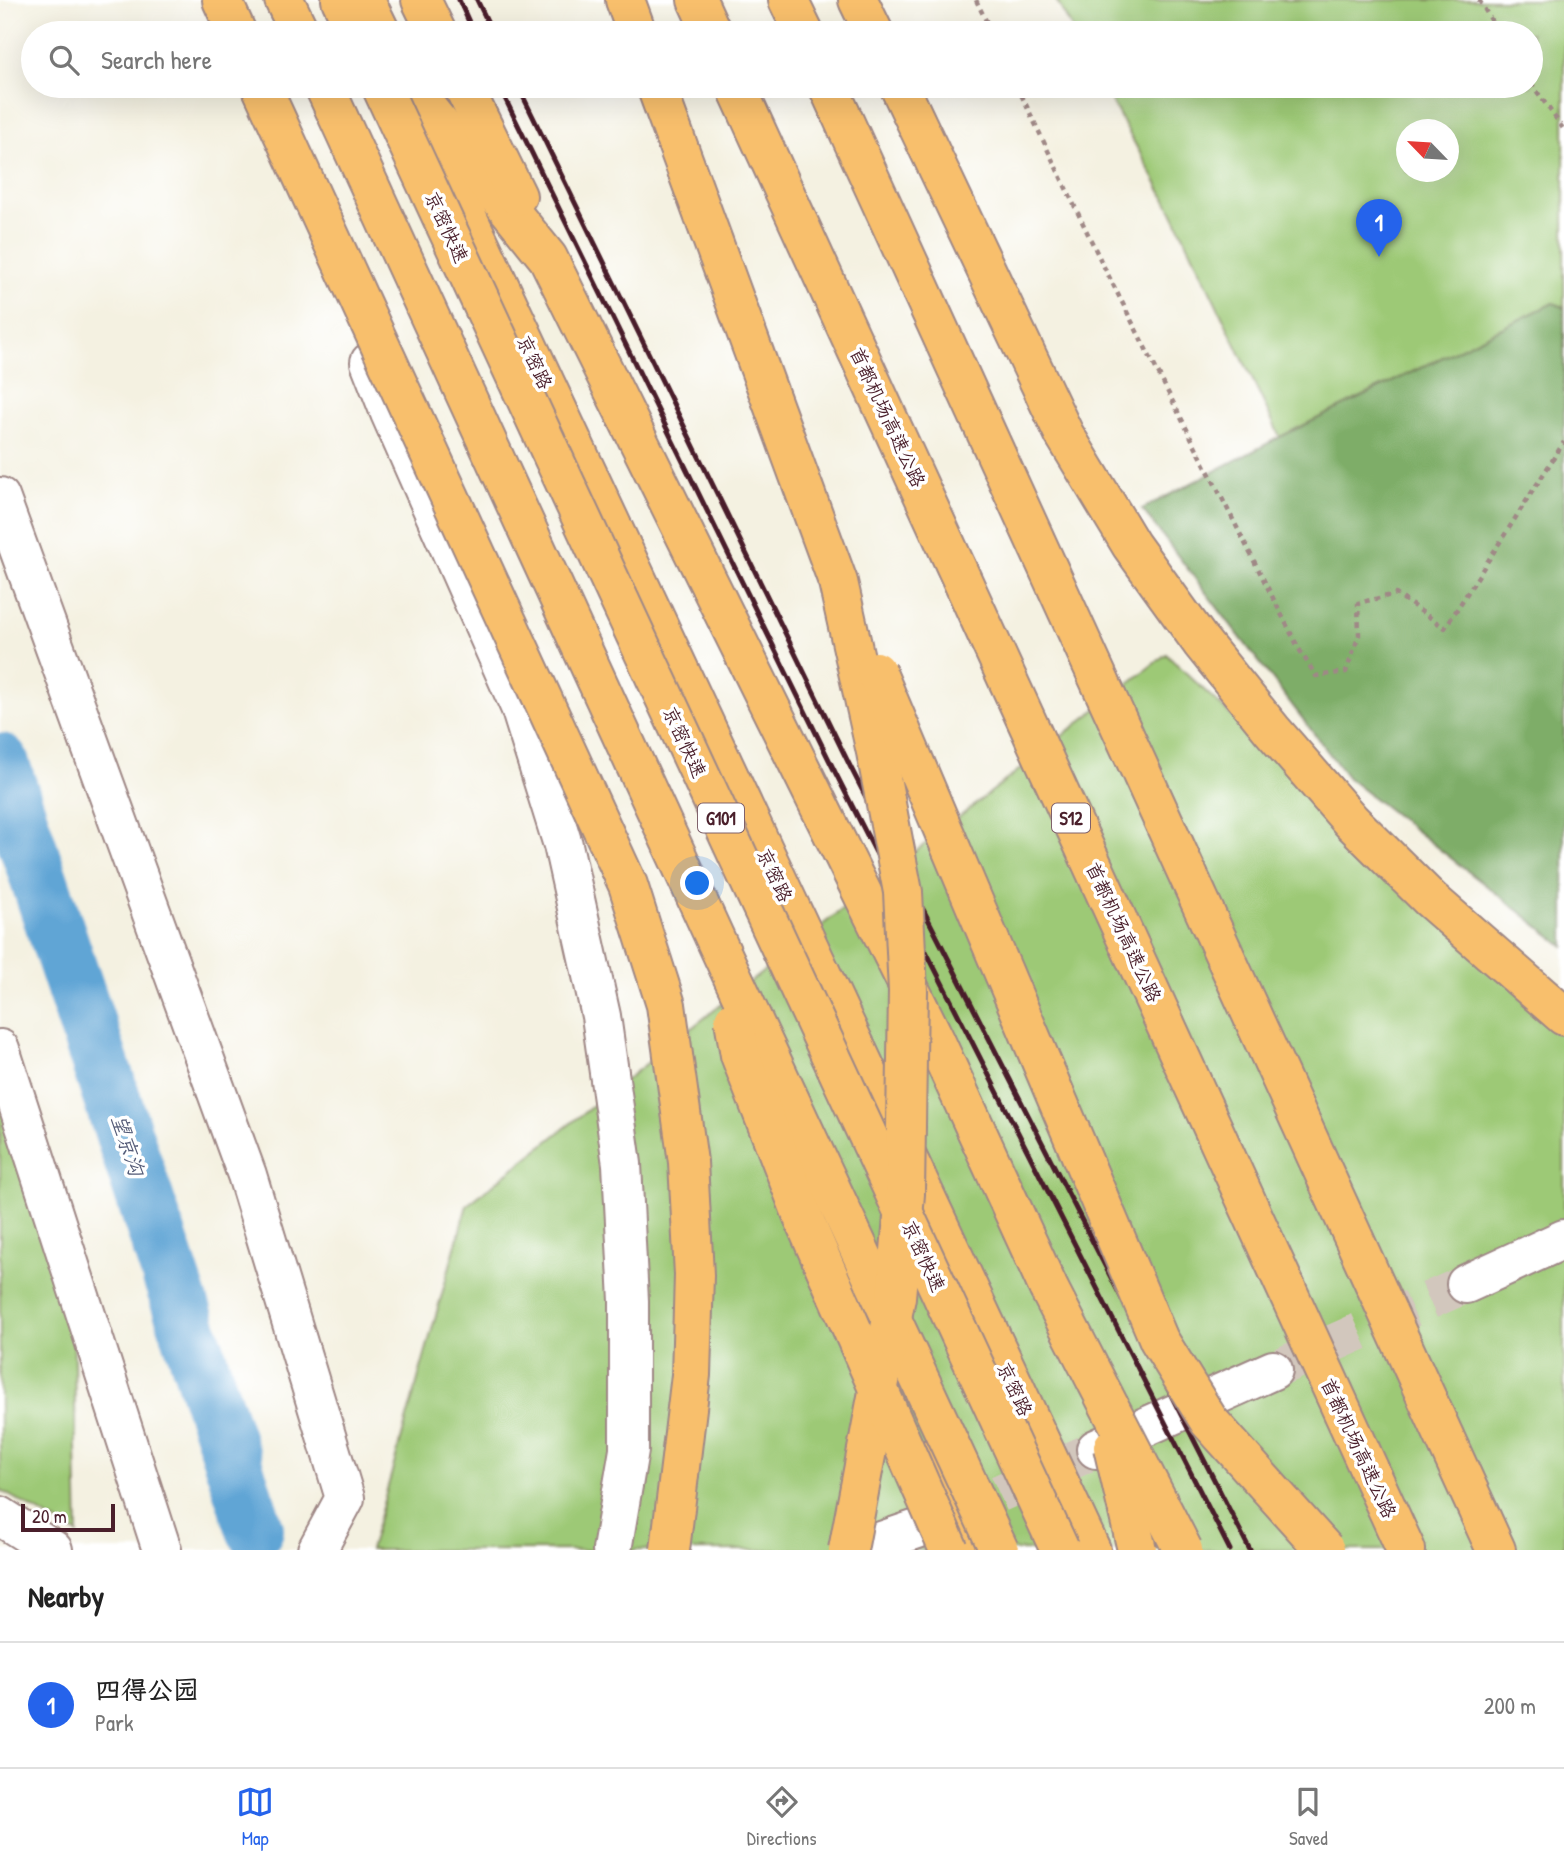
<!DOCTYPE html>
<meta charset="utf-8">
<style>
body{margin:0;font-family:"Patrick Hand","LXGW WenKai TC",sans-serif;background:#f2f2f2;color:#222}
.compass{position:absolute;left:1396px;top:119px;width:63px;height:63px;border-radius:50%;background:#fff;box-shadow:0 7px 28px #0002;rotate:295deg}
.scale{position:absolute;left:21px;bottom:18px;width:94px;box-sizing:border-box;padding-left:7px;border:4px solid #4a1f2b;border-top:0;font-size:19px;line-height:24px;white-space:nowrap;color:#4a1f2b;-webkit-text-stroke:5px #fff;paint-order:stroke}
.you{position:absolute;left:698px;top:884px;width:24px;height:24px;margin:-18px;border:5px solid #fff;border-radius:50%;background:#1a73e8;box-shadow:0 0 0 10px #1a73e833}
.badge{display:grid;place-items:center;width:46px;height:46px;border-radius:50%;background:#2563eb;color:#fff;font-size:23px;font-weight:700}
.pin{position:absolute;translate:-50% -58px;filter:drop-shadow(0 2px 4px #0008)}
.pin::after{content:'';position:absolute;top:37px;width:24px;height:21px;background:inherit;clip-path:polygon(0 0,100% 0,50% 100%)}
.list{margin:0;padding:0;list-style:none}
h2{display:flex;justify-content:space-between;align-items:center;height:91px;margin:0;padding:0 28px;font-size:30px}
h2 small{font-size:23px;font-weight:400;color:#767676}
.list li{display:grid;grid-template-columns:46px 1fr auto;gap:21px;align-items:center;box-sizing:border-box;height:126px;padding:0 28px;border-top:2px solid #e0e0e0}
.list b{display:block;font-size:26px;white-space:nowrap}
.list p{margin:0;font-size:23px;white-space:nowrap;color:#767676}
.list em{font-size:23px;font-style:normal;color:#767676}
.icon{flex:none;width:38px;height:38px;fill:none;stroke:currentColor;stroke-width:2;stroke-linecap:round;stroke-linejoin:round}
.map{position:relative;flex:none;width:1564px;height:1550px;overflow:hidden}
.search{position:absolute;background:#fff;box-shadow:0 7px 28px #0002;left:21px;right:21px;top:21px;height:77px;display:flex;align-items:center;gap:18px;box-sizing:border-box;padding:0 24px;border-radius:38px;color:#767676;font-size:26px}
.sheet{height:217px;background:#fff}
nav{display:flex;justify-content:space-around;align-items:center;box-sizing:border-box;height:98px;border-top:2px solid #e0e0e0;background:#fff;font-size:19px;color:#767676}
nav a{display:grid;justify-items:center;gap:4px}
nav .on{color:#2563eb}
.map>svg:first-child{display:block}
.green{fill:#9dc976;stroke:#747450;stroke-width:2;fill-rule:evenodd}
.forest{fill:#7ead67;stroke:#646649;stroke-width:2}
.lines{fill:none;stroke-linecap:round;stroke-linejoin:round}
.river{stroke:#60a5d5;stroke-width:58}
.minor-tunnel{stroke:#d2c7bd;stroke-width:38;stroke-dasharray:38 19;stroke-linecap:butt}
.minor-casing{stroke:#9f8886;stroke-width:42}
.major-casing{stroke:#9f8886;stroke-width:42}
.highway-casing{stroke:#9f8886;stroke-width:42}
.path{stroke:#9f8886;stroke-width:4.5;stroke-dasharray:5 5;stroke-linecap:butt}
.minor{stroke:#fff;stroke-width:38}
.major{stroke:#f8bf6c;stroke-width:38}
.highway{stroke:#f8bf6c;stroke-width:38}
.rail{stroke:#4a1f2b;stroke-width:5}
.highway-bridge-casing{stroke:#9f8886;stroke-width:42;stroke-linecap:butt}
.highway-bridge{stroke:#f8bf6c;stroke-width:38}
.labels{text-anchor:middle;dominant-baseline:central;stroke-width:7;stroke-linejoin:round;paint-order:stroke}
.shield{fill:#fff;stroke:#80626b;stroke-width:2}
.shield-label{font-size:18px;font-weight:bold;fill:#4a1f2b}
.street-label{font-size:19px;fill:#4a1f2b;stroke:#fff}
.water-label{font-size:21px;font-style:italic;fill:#545b77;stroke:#fff}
</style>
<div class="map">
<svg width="1564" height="1550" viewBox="0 0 1564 1550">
<rect width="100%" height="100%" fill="#fff"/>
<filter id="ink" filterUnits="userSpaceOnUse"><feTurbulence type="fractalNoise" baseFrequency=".0143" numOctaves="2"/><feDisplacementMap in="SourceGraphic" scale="14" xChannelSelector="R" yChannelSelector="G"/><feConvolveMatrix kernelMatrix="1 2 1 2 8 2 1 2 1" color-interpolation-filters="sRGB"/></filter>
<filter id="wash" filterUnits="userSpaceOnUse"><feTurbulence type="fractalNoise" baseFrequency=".00686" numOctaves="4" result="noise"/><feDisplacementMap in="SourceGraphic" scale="28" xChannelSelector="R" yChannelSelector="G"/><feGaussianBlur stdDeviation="1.57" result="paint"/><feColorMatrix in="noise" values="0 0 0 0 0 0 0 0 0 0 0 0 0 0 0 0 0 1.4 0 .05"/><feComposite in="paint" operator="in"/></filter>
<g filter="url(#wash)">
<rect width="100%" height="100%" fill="#f4f1e1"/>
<g class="green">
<path d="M1056,0H1564V307L1553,303L1280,437L1172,211L1103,86H1531V33H1075ZM1406,130H1448V172H1406Z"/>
<path d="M1166,654L1564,1030V1550H370L467,1205Z"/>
<path d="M0,1069L72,1273L78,1534L0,1490Z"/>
</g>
<path class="forest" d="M1553,303L1564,307V946L1348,778L1142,509L1280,437Z"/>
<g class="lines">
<path class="river" d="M0,762L255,1529"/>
</g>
</g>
<g filter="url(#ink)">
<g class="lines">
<g class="minor-tunnel">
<path d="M1273,1370L1466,1284"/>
<path d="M947,1517L1095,1450"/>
</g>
<defs>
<g id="minor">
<path d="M370,362L390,413L520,707L563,845L601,1016L622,1164L629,1301V1450L612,1550"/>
<path d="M0,497L247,1175L345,1498L317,1550"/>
<path d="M0,1049L162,1550"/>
<path d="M1466,1284L1564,1239"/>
<path d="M1096,1449L1273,1370"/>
<path d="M0,1516L53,1550"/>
<path d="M855,1550L926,1526"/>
</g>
<g id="major">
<path d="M365,0L381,33"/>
<path d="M414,103L1091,1550"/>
<path d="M930,1459L970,1550"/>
</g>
<g id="highway">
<path d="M222,0L237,33"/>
<path d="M284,0L300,33"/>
<path d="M341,0L357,33"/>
<path d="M421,0L437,33"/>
<path d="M625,0L637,33"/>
<path d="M697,0L712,33"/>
<path d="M788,0L804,33"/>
<path d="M858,0L874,33"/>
<path d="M409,86L548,258L935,1040L1048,1287"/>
<path d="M463,86L517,196"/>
<path d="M736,86L1406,1550"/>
<path d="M828,86L1496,1550"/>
<path d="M899,86L1064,434L1131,545L1201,642L1272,730L1351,821L1430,899L1564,1016"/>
</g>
</defs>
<use href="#minor" class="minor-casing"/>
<use href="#major" class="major-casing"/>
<use href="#highway" class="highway-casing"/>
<g class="path">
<path d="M976,0L992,33"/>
<path d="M1479,0L1499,33"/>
<path d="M1531,83L1564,130"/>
<path d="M1017,86L1100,259L1299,649L1316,676L1346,672L1359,635L1358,603L1396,594L1445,628L1564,442"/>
</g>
<use href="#minor" class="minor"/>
<use href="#major" class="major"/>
<use href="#highway" class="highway"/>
<g class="rail">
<path d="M459,0L474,33"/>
<path d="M477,0L493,33"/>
<path d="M499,86L836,774L1230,1550"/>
<path d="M518,86L851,768L1250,1550"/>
</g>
<defs>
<g id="highway-bridge">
<path d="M261,86L628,885L666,1005L688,1162L694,1275L691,1375L670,1550"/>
<path d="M324,86L723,956L999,1550"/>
<path d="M381,86L1060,1550"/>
<path d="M656,86L838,582L876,752L903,892L908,991L905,1194L896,1297L848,1550"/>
<path d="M876,671L1159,1340L1209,1421L1325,1550"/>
<path d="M734,1020L740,1055L805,1222L949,1550"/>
<path d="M1048,1287L1183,1550"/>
<path d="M1113,1447L1137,1550"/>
</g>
</defs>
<use href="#highway-bridge" class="highway-bridge-casing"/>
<use href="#highway-bridge" class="highway-bridge"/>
</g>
</g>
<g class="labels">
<g class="shield">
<rect x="698" y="803.5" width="46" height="29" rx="5"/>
<rect x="1052" y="803.5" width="38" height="29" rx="5"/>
</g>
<g class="shield-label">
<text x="721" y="818">G101</text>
<text x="1071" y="818">S12</text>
</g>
<g class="street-label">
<text transform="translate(447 227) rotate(65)">京密快速</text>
<text transform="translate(535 362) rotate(65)">京密路</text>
<text transform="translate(888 417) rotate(65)">首都机场高速公路</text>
<text transform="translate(685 742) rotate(65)">京密快速</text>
<text transform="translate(775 875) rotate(65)">京密路</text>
<text transform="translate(1124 932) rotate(65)">首都机场高速公路</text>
<text transform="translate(924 1256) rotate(65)">京密快速</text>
<text transform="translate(1015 1389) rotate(65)">京密路</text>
<text transform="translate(1359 1448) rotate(65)">首都机场高速公路</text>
</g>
<g class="water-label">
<text transform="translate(128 1145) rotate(72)">望京沟</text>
</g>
</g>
</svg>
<svg class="compass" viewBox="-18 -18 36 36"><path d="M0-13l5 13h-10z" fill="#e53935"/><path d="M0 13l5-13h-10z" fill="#767676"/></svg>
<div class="scale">20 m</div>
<div class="you"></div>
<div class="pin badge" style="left:1379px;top:257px">1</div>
<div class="search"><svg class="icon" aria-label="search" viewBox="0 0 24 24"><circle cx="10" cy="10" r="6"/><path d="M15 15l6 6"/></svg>Search here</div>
</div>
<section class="sheet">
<h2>Nearby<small></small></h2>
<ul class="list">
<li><span class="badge">1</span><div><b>四得公园</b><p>Park</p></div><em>200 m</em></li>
</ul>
</section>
<nav>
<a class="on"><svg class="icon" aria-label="map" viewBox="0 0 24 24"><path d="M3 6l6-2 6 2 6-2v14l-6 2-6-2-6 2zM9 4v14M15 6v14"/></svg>Map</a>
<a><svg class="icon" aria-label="directions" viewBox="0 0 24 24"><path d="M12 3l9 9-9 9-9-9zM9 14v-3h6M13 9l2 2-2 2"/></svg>Directions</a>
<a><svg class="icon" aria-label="saved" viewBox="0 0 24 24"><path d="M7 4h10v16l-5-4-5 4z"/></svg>Saved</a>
</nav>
